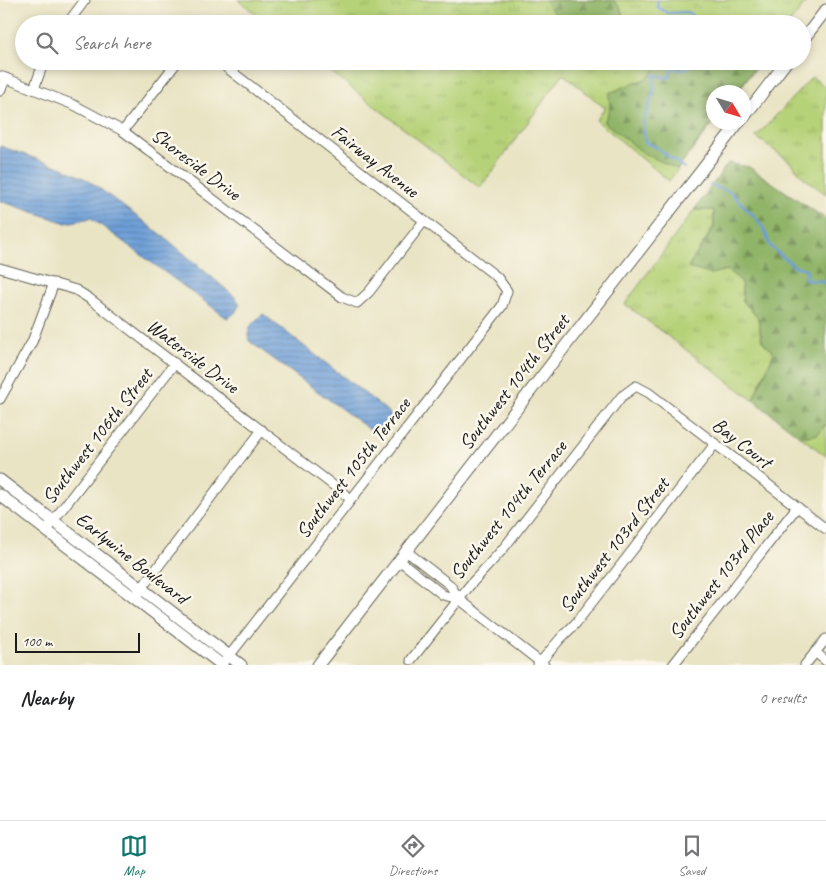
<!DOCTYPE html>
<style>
body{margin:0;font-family:Caveat,sans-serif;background:#f6f6f6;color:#202124}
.compass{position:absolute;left:706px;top:85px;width:45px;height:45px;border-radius:50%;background:#fff;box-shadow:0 2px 8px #0003;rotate:128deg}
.scale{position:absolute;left:15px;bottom:12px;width:125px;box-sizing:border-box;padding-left:5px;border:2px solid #1c1c1c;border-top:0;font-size:14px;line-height:18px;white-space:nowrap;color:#1c1c1c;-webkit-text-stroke:4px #fbf7ec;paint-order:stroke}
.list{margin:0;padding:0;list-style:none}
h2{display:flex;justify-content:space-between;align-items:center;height:65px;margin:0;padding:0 20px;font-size:21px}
h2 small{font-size:16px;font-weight:400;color:#757577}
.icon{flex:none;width:28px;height:28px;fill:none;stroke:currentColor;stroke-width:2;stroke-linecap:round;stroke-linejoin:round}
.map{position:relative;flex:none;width:826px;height:665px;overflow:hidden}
.search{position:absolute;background:#fff;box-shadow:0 2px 8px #0003;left:15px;right:15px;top:15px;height:55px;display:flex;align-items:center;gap:12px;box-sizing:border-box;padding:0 18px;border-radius:28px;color:#757577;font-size:19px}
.sheet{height:155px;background:#fff}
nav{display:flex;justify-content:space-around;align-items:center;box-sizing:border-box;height:70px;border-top:1px solid #e0e0e0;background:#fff;font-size:14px;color:#757577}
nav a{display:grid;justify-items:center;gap:2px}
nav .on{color:#0f766e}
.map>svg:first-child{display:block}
.grass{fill:url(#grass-tufts);stroke:#69774a}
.forest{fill:url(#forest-firs);stroke:#566842}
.water{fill:url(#water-rules);stroke:#445d7a}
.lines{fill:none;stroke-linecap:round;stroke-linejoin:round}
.stream{stroke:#6d9ed7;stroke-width:2.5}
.street-casing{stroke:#646257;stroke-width:11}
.secondary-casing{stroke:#646257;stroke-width:13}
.street{stroke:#fff;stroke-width:9}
.secondary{stroke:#fff;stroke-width:11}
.labels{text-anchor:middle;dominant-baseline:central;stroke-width:5;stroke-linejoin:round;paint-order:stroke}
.street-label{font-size:20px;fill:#1c1c1c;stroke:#fbf7ec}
</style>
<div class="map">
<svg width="826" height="665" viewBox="0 0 826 665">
<defs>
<pattern id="grass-tufts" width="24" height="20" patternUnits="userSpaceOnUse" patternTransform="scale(1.25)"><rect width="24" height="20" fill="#b6d278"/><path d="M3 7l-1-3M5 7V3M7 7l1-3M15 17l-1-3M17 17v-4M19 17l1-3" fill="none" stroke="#9cb467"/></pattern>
<pattern id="forest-firs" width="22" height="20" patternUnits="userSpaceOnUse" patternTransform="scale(1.25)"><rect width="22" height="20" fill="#90b468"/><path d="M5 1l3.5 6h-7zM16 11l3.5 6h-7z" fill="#759255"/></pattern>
<pattern id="water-rules" width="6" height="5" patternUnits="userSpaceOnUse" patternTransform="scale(1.25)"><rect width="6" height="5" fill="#6d9ed7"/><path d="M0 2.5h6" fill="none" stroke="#5980ae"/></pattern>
</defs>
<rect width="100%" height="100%" fill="#fbf7ec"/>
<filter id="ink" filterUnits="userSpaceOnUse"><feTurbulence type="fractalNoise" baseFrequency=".02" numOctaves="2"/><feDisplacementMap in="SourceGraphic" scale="10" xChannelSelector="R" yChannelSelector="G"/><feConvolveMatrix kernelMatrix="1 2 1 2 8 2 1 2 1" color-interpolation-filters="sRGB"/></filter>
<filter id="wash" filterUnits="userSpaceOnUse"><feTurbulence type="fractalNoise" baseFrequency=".0096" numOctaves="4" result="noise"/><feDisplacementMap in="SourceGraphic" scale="20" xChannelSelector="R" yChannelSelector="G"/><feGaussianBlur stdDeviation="1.12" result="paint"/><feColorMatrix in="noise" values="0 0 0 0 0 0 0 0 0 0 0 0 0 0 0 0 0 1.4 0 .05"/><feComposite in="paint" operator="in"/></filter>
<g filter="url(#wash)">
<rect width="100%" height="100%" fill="#e9e4c4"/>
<g class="grass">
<path d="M238,0H808L789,24H268Z"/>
<path d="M317,61H761L737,92H714V122L669,181L596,120L605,108L563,74L480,188Z"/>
<path d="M812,77L826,87V194L804,178L789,161L756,137Z"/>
<path d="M694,210H714V226L688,268L710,274L727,270L741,281L743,301L758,318L762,341L774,353L753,400L625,304Z"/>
<path d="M826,424V456L801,437L818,434Z"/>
</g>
<g class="forest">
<path d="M545,0H613L619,6L625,19L618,24H561Z"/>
<path d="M660,61H760L736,92H714L713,122L677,169L645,154L604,122L610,109L609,93L649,77Z"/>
<path d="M728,163L749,167L826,219V424L818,434L801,437L753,400L774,353L762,341L758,318L743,301L741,281L727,270L710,274L688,268L714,227V210H694Z"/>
</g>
<g class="water">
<path d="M0,146L63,168L88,180L167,239L235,297L240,304L235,313L227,318L91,218L66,223L0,201Z"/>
<path d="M263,314L386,410L392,417C391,426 384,430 377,435L249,341C246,326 253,323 263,314Z"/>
</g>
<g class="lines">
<g class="stream">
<path d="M658,0L657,7L668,13L688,12L696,20L695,24"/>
<path d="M684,168L656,147L645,142L643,124L654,90V75L669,78L672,68L683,70L700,61"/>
<path d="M710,185L730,192L756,218L765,231L770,246L794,266L806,269L807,273L805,279L812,281L819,280L826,285"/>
</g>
</g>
</g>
<g filter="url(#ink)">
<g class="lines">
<defs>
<g id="street">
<path d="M67,24L85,0"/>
<path d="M218,61L497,277L507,291L502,306L226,660"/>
<path d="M0,76L74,105L123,131L342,297L357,303L369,292L424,221"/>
<path d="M34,89L44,61"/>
<path d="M0,91L6,78"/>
<path d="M123,131L178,61"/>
<path d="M0,268L76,290L90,299L351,499"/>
<path d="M0,399L32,342L54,283"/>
<path d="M46,530L175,363"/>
<path d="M406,551L450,585L459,599L544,665"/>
<path d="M399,560L443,595L459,599"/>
<path d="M138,593L262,430"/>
<path d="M815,652L826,661"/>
<path d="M411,660L470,585L503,549L621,397L636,386L649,393L826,529"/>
<path d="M538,665L560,639L576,623L715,444"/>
<path d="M673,665L797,507"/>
<path d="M805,665L826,639"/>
</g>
<g id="secondary">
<path d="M802,41L826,10"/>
<path d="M744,117L787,61"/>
<path d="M0,480L241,665"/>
<path d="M0,495L222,665"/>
<path d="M318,665L739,122"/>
</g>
</defs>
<use href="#street" class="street-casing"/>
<use href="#secondary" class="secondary-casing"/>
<use href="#street" class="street"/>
<use href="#secondary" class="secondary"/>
</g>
</g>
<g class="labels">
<g class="street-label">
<text transform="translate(375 161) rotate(38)">Fairway Avenue</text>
<text transform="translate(196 164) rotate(37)">Shoreside Drive</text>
<text transform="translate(193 356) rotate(37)">Waterside Drive</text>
<text transform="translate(514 382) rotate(-52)">Southwest 104th Street</text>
<text transform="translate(97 436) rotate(-52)">Southwest 106th Street</text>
<text transform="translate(742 443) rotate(38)">Bay Court</text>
<text transform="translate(353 468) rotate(-52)">Southwest 105th Terrace</text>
<text transform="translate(508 510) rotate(-51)">Southwest 104th Terrace</text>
<text transform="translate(614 545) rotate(-52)">Southwest 103rd Street</text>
<text transform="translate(132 558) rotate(38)">Earlywine Boulevard</text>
<text transform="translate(721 575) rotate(-52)">Southwest 103rd Place</text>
</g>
</g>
</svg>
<svg class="compass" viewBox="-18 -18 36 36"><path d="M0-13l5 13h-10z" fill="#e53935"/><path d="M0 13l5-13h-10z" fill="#757577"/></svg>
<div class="scale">100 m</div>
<div class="search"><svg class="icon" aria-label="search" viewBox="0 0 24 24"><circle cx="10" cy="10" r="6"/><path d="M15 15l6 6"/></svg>Search here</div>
</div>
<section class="sheet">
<h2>Nearby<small>0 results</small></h2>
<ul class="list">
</ul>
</section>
<nav>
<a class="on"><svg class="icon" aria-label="map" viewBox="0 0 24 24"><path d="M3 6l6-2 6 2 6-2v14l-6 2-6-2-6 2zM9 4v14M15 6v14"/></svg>Map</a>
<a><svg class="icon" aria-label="directions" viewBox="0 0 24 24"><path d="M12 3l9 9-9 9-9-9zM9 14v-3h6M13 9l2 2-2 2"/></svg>Directions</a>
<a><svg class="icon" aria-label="saved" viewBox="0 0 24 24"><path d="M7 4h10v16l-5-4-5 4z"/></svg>Saved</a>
</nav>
